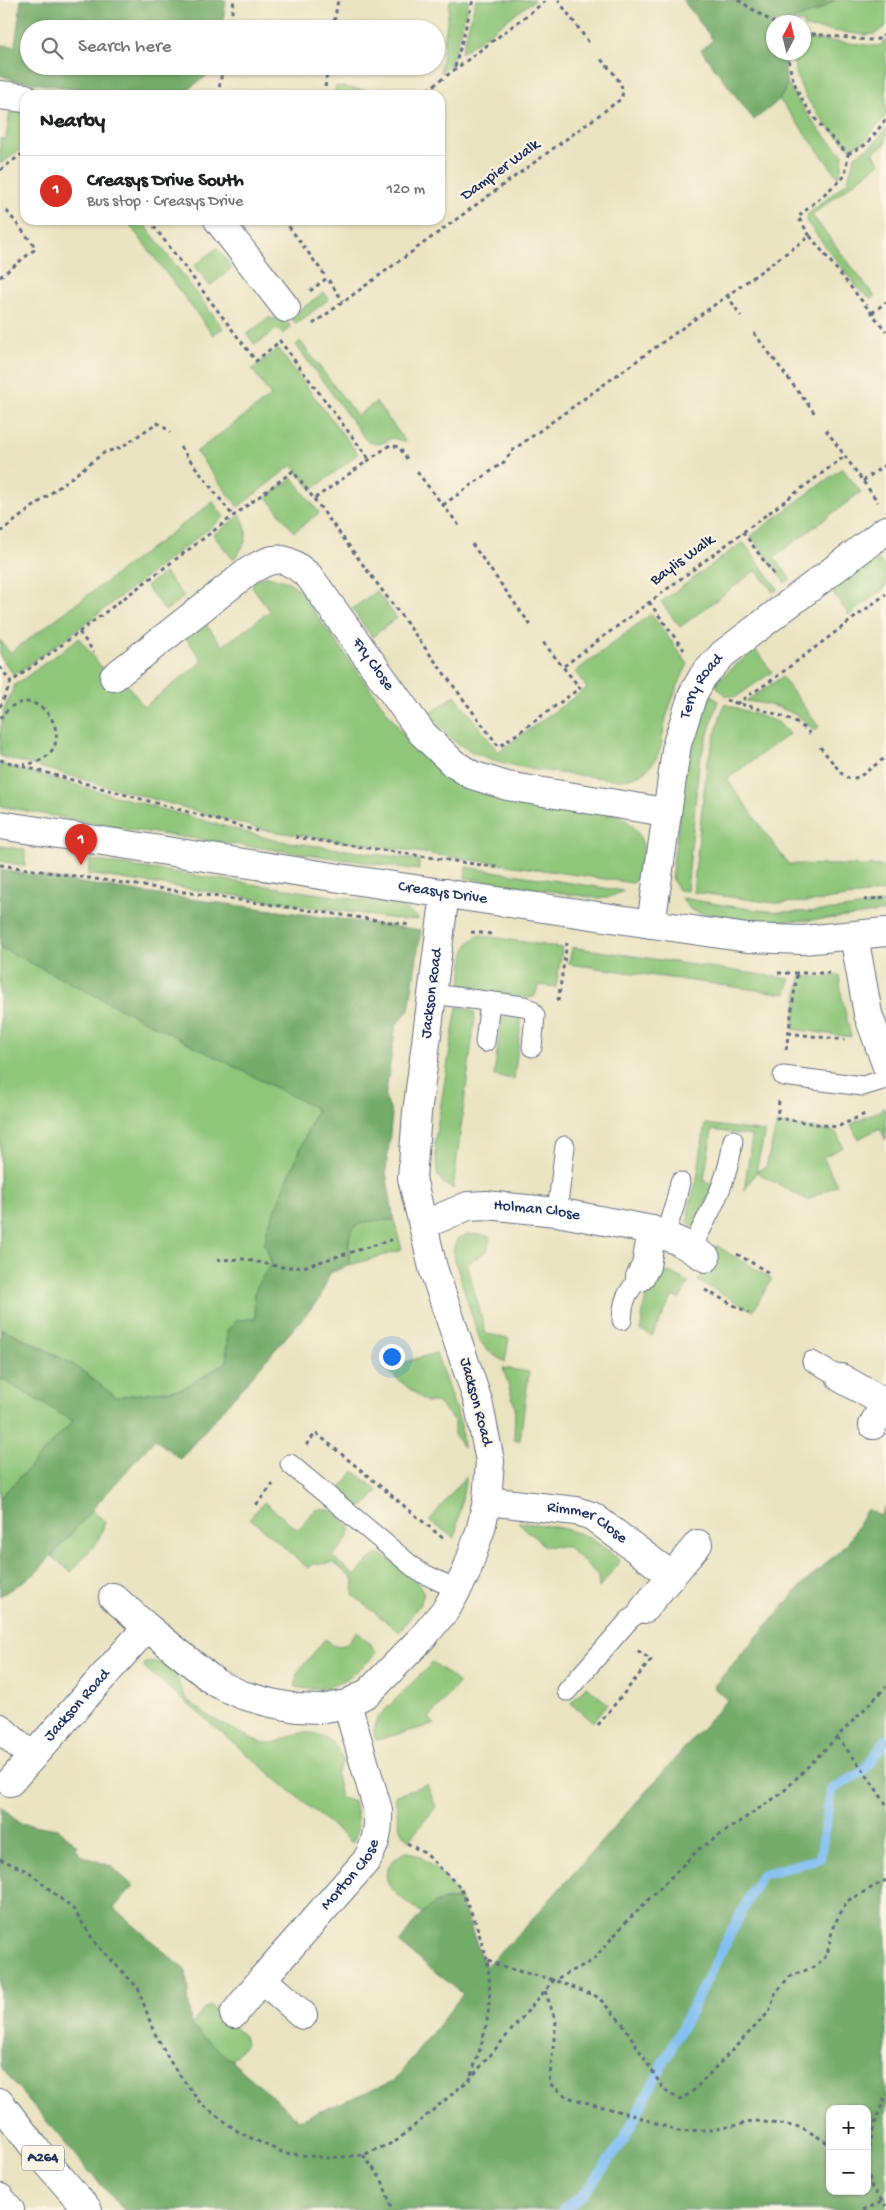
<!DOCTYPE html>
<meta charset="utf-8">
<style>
body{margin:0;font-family:"Gochi Hand",sans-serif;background:#f2f2f2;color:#202124}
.controls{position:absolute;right:15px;bottom:15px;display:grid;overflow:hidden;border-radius:10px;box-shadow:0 1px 4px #0004}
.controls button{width:45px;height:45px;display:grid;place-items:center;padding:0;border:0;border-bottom:1px solid #e0e0e0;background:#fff;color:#202124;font:25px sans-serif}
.compass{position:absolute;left:766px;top:15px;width:45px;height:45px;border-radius:50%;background:#fff;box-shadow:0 1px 4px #0004;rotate:7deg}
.you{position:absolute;left:391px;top:1356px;width:18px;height:18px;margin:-12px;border:4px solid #fff;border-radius:50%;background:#1a73e8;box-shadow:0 0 0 8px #1a73e833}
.badge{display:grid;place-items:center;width:32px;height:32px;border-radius:50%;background:#d93025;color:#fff;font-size:16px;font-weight:700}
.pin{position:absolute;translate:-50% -41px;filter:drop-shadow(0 1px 2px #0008)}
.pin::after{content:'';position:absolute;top:26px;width:18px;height:15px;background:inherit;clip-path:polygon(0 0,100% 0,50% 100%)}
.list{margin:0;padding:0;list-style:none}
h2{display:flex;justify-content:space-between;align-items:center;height:65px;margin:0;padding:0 20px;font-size:21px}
h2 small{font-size:16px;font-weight:400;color:#757577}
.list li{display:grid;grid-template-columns:32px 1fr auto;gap:15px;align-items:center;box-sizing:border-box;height:70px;padding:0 20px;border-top:1px solid #e0e0e0}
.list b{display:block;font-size:19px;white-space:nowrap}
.list p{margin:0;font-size:16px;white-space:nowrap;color:#757577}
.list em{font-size:16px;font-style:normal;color:#757577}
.icon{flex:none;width:28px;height:28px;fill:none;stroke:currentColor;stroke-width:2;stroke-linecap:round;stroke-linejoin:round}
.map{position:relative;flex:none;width:886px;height:2210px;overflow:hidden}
.search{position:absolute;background:#fff;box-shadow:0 1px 4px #0004;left:20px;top:20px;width:425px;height:55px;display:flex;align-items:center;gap:12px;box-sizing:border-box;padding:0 18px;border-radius:28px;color:#757577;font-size:19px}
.panel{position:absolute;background:#fff;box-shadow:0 1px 4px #0004;left:20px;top:90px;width:425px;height:135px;border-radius:15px}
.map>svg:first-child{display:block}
.green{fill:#8fc679;stroke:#557a6c}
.forest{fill:#73ab69;stroke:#476d64;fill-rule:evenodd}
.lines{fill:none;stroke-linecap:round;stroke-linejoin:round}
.stream{stroke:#7ebef3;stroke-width:10}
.lane-casing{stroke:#636e81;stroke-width:21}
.street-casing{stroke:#636e81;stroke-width:30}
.secondary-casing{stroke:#636e81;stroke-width:30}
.highway-casing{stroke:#636e81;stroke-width:30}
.path{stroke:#636e81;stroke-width:3;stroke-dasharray:4 4;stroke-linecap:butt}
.lane{stroke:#fff;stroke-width:19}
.street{stroke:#fff;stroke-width:28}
.secondary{stroke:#fff;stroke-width:28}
.highway{stroke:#fff;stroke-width:28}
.labels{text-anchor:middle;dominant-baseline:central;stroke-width:4.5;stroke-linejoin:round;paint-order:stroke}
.shield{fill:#fcf5e5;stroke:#5e6a86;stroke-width:1}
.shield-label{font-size:15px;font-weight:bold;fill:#1b2f5e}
.street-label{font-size:16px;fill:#1b2f5e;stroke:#fcf5e5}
</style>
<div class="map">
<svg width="886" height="2210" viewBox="0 0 886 2210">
<rect width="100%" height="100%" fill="#fcf5e5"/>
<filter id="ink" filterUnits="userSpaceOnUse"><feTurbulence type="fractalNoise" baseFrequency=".02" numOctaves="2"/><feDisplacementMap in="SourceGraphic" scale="10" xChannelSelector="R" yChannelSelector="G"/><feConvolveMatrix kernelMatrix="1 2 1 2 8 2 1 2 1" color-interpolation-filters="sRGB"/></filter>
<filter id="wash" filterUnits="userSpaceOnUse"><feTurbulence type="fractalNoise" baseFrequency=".0096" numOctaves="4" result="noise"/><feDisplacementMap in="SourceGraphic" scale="20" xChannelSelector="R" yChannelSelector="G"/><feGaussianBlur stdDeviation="1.12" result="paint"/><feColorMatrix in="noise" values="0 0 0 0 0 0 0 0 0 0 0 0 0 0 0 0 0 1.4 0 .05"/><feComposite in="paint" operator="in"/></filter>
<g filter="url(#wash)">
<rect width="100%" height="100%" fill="#eae3c1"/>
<g class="green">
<path d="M450,0H469L452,63L440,72Z"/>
<path d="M476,0H535L461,53Z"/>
<path d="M835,0H886V26L875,34L865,35L804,27V22H785L818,11Z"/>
<path d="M804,38L876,46L881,45L886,39V115L865,141L850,148C823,123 794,92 793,53L804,52Z"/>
<path d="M786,81C804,112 817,130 843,154L842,166L838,177L779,99L784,92Z"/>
<path d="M336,86L399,95H334Z"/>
<path d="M10,111L25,113V147L0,164V139H6Z"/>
<path d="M886,128V143L873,153L880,163L812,215L875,297L872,299L861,292L806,221L807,215L847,182L855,156L873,145Z"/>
<path d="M126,220H141L223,328L213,335Z"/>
<path d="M217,248L232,268L210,286L194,266Z"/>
<path d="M324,292L329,299L296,324L291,317Z"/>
<path d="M281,314L291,327L282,334L277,329L255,345L247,334L270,317L272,320Z"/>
<path d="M300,341L357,416L376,402L406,442L392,438C381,445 377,446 366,440L296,345Z"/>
<path d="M278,349L358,454L312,490L292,465L238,507L196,452L271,396L252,369Z"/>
<path d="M842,468L861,492L774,557L791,579L785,583L751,536Z"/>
<path d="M293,478L319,513L294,532L267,497Z"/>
<path d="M213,502L224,517L74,632L14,675L0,656V640L10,653Z"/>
<path d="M241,515C250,534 247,545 233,559L213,535Z"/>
<path d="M743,542L778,589L773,592L756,570L680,627L661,602Z"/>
<path d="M875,555L886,570V587L849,615L830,589Z"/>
<path d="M165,573L184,597L165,611L146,586Z"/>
<path d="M268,576L289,582L297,588L404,735L420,753L449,776L619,815C646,832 651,857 633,883L264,830L0,756V733L4,710L15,685L79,638L118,689L126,683L144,707L203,661L185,637L205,623L223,646L270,611L251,585L258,579Z"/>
<path d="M376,591L397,618L372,637L352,609Z"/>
<path d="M651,614L688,664C679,681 672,699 666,718C662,733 663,751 653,763C645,774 632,778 619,780C569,773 485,771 447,735C440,728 435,721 430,714L455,695L498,752L587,688L575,672Z"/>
<path d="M755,649L772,672L736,697L725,695L714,684Z"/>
<path d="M782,677L819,727L814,731C796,709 774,705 746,701Z"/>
<path d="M708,692L718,701L699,763L687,891L678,890L673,881L672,872L687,757Z"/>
<path d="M724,704L778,722L789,734L727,779L788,864L886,866V891L812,902L775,903L693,892L707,763Z"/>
<path d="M0,764L274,840L419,860V870L119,828L0,806Z"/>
<path d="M0,846L25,850V866L0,861Z"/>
<path d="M90,860L401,906L419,919L402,920L88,874Z"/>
<path d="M466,867L624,891L607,898H596L465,878Z"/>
<path d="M682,898C719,904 756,912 794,912C824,912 857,908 886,902V911C831,921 777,924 722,916C712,914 700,914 691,910C687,907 685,902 682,898Z"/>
<path d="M479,935L562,948L556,987L540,985L534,997L528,998L463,988L461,984C463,968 462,942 479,935Z"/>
<path d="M0,947L317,1108L267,1229L265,1244L272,1264C256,1283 252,1293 256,1318L226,1347L227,1362L182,1389L116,1397C80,1370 43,1343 0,1329Z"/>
<path d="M572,947L790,979L786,994L569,964Z"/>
<path d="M839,975L842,998L851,1037L793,1029L800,977H824Z"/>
<path d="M457,1007L469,1009L474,1012L475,1018L453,1189L444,1184L437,1174L435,1140Z"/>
<path d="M509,1013L518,1015L521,1023L514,1079L494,1076L501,1018Z"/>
<path d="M885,1108L886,1140L880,1128L858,1139L851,1124Z"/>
<path d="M777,1123L836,1132L843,1147L823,1157L837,1185L807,1200L756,1172L744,1191L752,1136L712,1130L704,1180L714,1185L695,1226L691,1225L688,1222L689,1208L697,1179L705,1124L765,1132L756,1171L766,1167Z"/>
<path d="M394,1220L402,1250L350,1265C346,1221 353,1221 394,1220Z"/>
<path d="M467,1234L490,1236L488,1250L467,1264L486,1334L509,1338L505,1362L489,1352L480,1341L454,1258L453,1251L457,1239Z"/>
<path d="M717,1246L772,1279L753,1311L698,1281Z"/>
<path d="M669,1272L689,1282L680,1299L673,1296L652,1336L641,1330C642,1311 646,1276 669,1272Z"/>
<path d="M436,1353L461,1425L463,1448L454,1434V1420L437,1402H426L384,1368Z"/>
<path d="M503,1368L529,1372L520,1440H514L515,1407Z"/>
<path d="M0,1378L73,1421L0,1498Z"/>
<path d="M354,1471L378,1491L366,1505L359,1507L342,1492V1487Z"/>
<path d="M466,1476L455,1538L429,1521Z"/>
<path d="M264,1502L298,1530C314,1510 319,1500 342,1518C346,1522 351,1525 350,1531C349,1540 337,1550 333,1557L355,1576L371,1558L379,1554C395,1560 418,1577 424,1594L420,1604L399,1632L353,1595L354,1580L334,1563L312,1564L308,1568L250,1518Z"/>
<path d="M92,1510L105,1522L98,1541L71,1572L52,1556Z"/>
<path d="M518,1522C562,1527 587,1529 620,1561L599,1588L598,1575L568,1547L544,1546Z"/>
<path d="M357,1631L378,1652C351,1677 335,1695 295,1687L297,1673L325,1639L334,1646L345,1645Z"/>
<path d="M433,1662L459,1683L429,1718L435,1724L376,1740L374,1732L377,1718Z"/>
<path d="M145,1663C187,1660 171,1686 191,1703C208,1717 227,1727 247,1736C253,1739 261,1743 268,1743C278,1744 288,1736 297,1734C320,1729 337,1741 343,1762L336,1774L341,1798L354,1802C358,1818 360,1829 352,1843L144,1667Z"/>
<path d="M586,1686L608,1704L593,1722L571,1703Z"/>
<path d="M427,1784L436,1807L409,1840C396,1832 398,1810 395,1796Z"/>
<path d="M405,1851C429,1856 448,1881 461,1901C443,1897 435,1900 423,1914C409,1903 375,1885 390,1864C394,1859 401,1855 405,1851Z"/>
<path d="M211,2006L244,2036L246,2044L230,2062L191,2026L204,2008Z"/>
</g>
<g class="forest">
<path d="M21,0H176L196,3L197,0H226L222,29H29V66H216V69L180,95H113L14,80L0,75V45L15,46Z"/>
<path d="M683,0H835C816,12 796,22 774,22V52L783,53C783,62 786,71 786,81C787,99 766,110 754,120L701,50L713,40Z"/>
<path d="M0,870L145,893L421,930L409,1010L396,1025L385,1097L392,1114L386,1172L394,1220C356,1221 344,1222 350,1265L330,1273L320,1298L180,1459L155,1439L35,1574L0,1596V1498L73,1421L0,1378V1329L12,1333L73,1364L116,1397L182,1389L227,1362V1330L237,1320L256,1318C252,1292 255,1284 272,1264L265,1244L267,1229L317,1109L0,947Z"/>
<path d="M886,1506V2210H124L91,2174L0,2066V1806L19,1823L58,1829L78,1846L76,1848L80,1855L111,1866L133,1886L114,1908L186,1971L191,2026L299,2120L394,2081L463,1994L399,1943C417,1920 429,1894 461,1901L485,1967L523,1930L727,1700L713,1687L800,1587L848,1543L867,1509L880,1516ZM830,2109H867V2191H830Z"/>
</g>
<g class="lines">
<path class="stream" d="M564,2210L585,2193L623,2141L761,1875L820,1858L831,1790L864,1771L886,1740"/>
</g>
</g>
<g filter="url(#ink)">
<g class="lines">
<defs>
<g id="lane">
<path d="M433,994L524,1006L531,1010L535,1016L532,1047"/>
<path d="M485,1042L490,1002"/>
<path d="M783,1076L863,1086L886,1079"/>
<path d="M557,1212L565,1146"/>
<path d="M665,1235L675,1204L680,1182"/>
<path d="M691,1249C710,1211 728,1183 733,1140"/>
<path d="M622,1320C623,1299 627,1293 640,1277"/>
<path d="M812,1361L841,1378"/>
<path d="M290,1464L418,1571L458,1590"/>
<path d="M567,1691L630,1619L644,1609"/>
</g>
<g id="street">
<path d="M0,95L25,98"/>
<path d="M218,220L286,308"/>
<path id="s1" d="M114,677L249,571C277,554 285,556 309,576L422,733L453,763L472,775L507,786L665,812"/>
<path id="s2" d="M651,924L677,744L693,694L703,676L723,654L886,530"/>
<path d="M854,936L868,1014L886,1064"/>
<path id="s3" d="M423,1225L468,1206L486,1205L557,1212L652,1230L680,1242L706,1258"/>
<path d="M640,1277L646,1266L652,1230"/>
<path d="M841,1378L885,1403"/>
<path d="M873,1425L886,1401"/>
<path id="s4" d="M487,1501L576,1511L592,1516L672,1576"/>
<path d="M113,1597L147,1627"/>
<path d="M644,1609L698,1544"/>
<path d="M0,1728L32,1757"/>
<path id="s5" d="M10,1782L147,1627L216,1683L242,1695L271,1703L297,1708L320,1709L347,1704L369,1692L422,1638L447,1608L466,1573L481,1528L487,1501L490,1461L478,1401L433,1268L412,1178L417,1113L445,893"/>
<path d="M262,1979L303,2015"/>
<path id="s6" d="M234,2014L262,1979L366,1861C376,1844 379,1830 378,1810L347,1704"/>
</g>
<g id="secondary">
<path id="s7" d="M0,825L346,879L747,938L803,940L886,932"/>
</g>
<g id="highway">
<path d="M0,2103L38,2152L88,2210"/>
<path d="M0,2198L10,2210"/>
</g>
</defs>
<use href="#lane" class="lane-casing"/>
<use href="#street" class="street-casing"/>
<use href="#secondary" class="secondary-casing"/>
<use href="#highway" class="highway-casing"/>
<g class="path">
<path d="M558,0L590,44"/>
<path d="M738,0L774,23"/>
<path d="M229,29L234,0"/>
<path d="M333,29L338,0"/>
<path d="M804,33L867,40L880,39L886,33"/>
<path d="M455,67L473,0"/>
<path d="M218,95L223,66"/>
<path d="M324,95L328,66"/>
<path d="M421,95L547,0"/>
<path d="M848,154L867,144L886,119"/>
<path d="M0,170L25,152"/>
<path d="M149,220L256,361L280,341"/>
<path d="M284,220L327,278"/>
<path d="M810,236L886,331"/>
<path d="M0,277L34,250L33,244L6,210"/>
<path d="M310,291L327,278L343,301"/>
<path d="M727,295L741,316"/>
<path d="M872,313L886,302"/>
<path d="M313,324L621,99C628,84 608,68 599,57"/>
<path d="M754,333L816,415"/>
<path d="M281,340L280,341L369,459"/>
<path d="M826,430L878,502"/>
<path d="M180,447L233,516"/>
<path d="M417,472L461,528"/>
<path d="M863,481L886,464"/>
<path d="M314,499L499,747L580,688L542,641"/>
<path d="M443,505L504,462L513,450L810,236L798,217L845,176L848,154C820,128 789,93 788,52"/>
<path d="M0,532L105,452L120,448L157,423L162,425L170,433"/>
<path d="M743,532L775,576"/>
<path d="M472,544L532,627"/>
<path d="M649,602L684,650"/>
<path d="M79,632L293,471L314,499L390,445L399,447L407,459"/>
<path d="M564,666L845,456"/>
<path d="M0,667L11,682"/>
<path d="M726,700C748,707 796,715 810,734"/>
<path d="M736,704L772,680L886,594"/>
<path d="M0,707L11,682L79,632L94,652"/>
<path d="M0,719C35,665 94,756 23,765"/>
<path d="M820,747L843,775L850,779L859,777L886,757"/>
<path d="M0,760L257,831"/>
<path d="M295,837L501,868"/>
<path d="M0,865L410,925"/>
<path d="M864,900L886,897"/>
<path d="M471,932L492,934"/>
<path d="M778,973H829"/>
<path d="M558,1001L567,943"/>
<path d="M788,1033L845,1040"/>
<path d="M786,1050L797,974"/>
<path d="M779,1101L777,1118L837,1127L865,1114"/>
<path d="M737,1254L771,1274"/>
<path d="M217,1260L243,1259L281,1267H303L394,1239"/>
<path d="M705,1290L749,1313"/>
<path d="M306,1445L316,1433L444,1539"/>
<path d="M256,1505L273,1484"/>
<path d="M598,1725L651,1660L637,1650"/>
<path d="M837,1737L864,1771L886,1804"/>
<path d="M407,1843L426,1854L460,1887L475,1921L487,1959"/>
<path d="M0,1859L29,1872L74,1910L96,1944L138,1988L153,2030L173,2066L201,2104L240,2133L284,2153L329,2158L363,2155L395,2142L470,2079L554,1980L592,1961L626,1922L699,1849L782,1793L886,1687"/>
<path d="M545,1991L556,2022L549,2083L567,2097L636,2116L678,2131L712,2130L757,2121L801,2127L830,2144"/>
<path d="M471,2075C486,2035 494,2003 487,1959L502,1967L554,1980L598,1997L623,2024L664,2090L680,2100L692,2092L769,2012L775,1994L789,1977L816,1966L827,1955L833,1927L847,1901L886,1880"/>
<path d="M363,2155L382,2180L392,2210"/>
<path d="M867,2155L876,2119L886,2095"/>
<path d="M867,2169L872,2188L886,2206"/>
<path d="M863,2210L882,2202"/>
</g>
<use href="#lane" class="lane"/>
<use href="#street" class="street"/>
<use href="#secondary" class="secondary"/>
<use href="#highway" class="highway"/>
</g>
</g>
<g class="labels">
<rect class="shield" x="22" y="2145.5" width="42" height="25" rx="4"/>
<g class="shield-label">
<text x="43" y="2158">A264</text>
</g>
<g class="street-label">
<text transform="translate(501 171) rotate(-36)">Dampier Walk</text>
<text transform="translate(683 561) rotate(-36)">Baylis Walk</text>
<text stroke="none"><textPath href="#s1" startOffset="348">Fry Close</textPath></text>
<text stroke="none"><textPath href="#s2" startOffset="245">Terry Road</textPath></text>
<text stroke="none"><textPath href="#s7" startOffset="448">Creasys Drive</textPath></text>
<text stroke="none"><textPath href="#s5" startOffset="1206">Jackson Road</textPath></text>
<text stroke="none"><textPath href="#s3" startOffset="118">Holman Close</textPath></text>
<text transform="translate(475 1402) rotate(75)">Jackson Road</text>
<text stroke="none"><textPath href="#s4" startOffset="104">Rimmer Close</textPath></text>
<text stroke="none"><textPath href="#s5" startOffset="102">Jackson Road</textPath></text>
<text stroke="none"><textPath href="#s6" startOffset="182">Morton Close</textPath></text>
</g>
</g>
</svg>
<div class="controls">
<button>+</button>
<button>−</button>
</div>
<svg class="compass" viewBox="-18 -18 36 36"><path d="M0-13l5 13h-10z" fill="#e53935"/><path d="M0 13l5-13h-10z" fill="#757577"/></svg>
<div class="you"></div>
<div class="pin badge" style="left:81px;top:865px">1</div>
<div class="search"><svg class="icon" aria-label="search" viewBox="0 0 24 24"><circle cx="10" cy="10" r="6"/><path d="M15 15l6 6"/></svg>Search here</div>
<section class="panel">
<h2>Nearby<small></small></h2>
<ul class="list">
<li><span class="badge">1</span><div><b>Creasys Drive South</b><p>Bus stop · Creasys Drive</p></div><em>120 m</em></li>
</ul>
</section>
</div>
